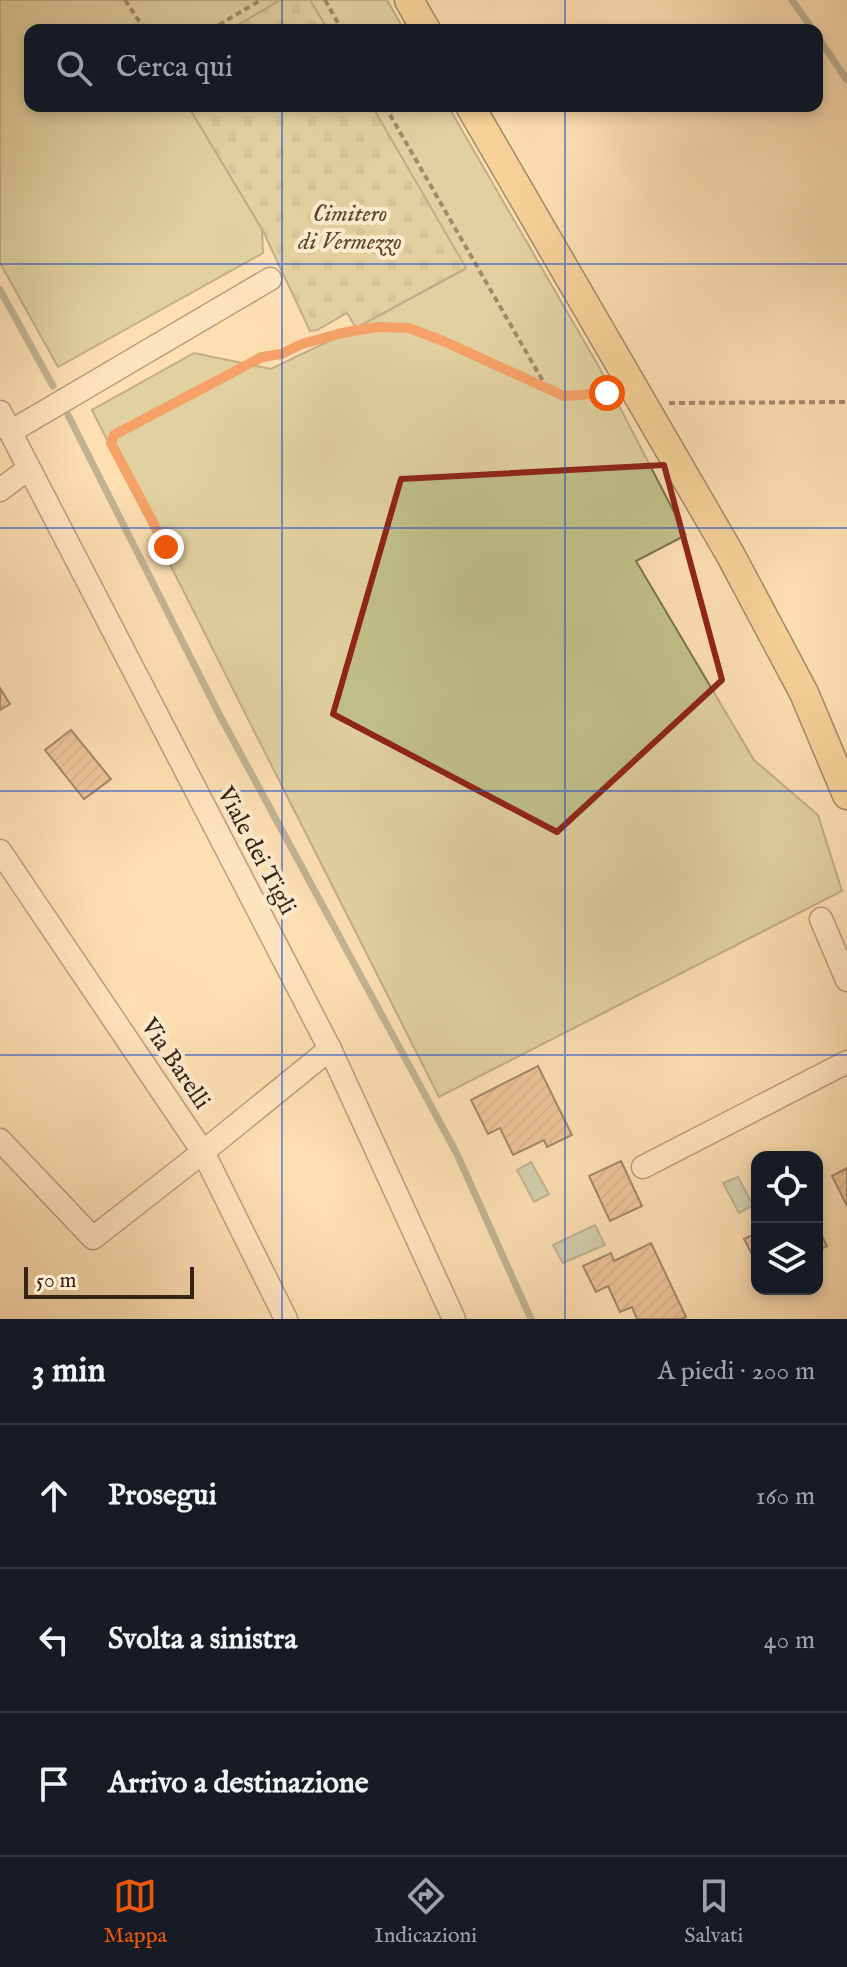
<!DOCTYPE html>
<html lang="it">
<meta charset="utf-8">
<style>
body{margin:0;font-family:"IM FELL English",serif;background:#242831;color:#f1f3f6}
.controls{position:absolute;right:24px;bottom:24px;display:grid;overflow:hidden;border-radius:16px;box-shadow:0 4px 12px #0003}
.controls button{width:72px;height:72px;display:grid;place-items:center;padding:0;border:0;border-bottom:2px solid #363941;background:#171b24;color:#f1f3f6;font:40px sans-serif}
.scale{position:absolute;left:24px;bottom:20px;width:170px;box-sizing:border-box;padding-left:8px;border:4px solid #372315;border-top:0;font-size:22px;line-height:28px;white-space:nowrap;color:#372315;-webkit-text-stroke:6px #feeacd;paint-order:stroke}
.stop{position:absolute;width:24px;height:24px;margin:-18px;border:6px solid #ea580c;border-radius:50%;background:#fff}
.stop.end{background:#ea580c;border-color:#fff;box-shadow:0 2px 8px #0008}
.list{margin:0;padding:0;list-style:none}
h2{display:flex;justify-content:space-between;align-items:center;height:104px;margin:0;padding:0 32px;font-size:34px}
h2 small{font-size:26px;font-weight:400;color:#9ea1a6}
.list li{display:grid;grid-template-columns:52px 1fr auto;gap:24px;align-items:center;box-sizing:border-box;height:144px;padding:0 32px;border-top:2px solid #363941}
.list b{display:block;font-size:30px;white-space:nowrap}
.list em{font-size:26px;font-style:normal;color:#9ea1a6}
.icon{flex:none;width:44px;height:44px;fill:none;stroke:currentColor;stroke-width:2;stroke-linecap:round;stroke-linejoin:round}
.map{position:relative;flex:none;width:847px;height:1319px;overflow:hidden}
.search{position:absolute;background:#171b24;box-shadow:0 4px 12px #0003;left:24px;right:24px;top:24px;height:88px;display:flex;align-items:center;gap:20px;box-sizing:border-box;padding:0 28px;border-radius:16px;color:#9ea1a6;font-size:30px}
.sheet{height:536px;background:#171b24}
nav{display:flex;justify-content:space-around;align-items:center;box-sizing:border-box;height:112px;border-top:2px solid #363941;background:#171b24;font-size:22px;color:#9ea1a6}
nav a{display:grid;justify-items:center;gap:4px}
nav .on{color:#ea580c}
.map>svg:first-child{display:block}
.green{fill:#c2c18a;stroke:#7c7250;stroke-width:2}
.cemetery{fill:url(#cemetery-stones);stroke:#7c7250;stroke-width:2}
.water{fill:#9fbdaa;stroke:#757f6e;stroke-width:2}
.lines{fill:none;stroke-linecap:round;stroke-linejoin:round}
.stream{stroke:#757f6e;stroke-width:7}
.building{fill:url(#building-hatch);stroke:#372315;stroke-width:2}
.minor-casing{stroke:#68523c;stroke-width:25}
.major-casing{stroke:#372315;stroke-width:31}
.path{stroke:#372315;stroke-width:4;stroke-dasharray:6 4;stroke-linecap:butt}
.minor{stroke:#feeacd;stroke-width:22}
.major{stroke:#eec079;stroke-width:28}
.route{stroke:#ea580c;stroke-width:10}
.marked{fill:none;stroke:#8f2418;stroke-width:6;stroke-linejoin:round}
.grid{fill:none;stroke:#1d4ed8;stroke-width:2;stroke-opacity:0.55}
.labels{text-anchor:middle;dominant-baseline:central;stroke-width:8;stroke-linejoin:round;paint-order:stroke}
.park-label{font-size:24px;font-style:italic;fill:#5a4a32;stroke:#feeacd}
.street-label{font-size:24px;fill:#372315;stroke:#feeacd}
</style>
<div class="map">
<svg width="847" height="1319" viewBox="0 0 847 1319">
<defs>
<pattern id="cemetery-stones" width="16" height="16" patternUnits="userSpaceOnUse" patternTransform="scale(2)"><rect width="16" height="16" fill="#c2c18a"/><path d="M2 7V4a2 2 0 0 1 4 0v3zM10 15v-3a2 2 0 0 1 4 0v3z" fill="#a7a676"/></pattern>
<pattern id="building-hatch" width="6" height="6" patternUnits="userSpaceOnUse" patternTransform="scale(2)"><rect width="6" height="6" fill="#dfa578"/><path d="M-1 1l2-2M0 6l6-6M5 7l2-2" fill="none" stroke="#b68661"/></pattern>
</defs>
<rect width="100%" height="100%" fill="#fddfb2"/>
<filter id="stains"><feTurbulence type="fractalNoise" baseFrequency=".0025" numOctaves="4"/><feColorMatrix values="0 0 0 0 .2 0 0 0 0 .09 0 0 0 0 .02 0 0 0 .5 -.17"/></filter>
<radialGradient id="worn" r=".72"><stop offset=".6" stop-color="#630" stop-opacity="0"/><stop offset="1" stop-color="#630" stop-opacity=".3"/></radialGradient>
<g class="green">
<path d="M0,0H280L230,30H30V106H188L262,229L263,253L58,367L0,263Z"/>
<path d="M310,0H387L404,30H328Z"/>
<path d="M372,106H448L599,367L686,535L636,561L754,760L818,815L842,891L439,1097L92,410L194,353L271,369L356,328L465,269Z"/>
</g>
<g class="cemetery">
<path d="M280,0H310L328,30H230Z"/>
<path d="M188,106H372L466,268L356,328L347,313L317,330L310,331L262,229Z"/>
</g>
<g class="water">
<path d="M531,1162L549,1194L534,1202L517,1170Z"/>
<path d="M738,1177L753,1205L739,1213L723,1183Z"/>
<path d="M595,1225L605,1245L563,1263L553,1245Z"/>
</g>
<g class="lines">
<g class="stream">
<path d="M792,0L813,30"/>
<path d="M817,36L847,80"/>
<path d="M0,290L53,386"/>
<path d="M68,415L219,714L457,1154L531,1319"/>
</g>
</g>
<g class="building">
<path d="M0,688L10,704L0,710Z"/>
<path d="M71,730L111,779L84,799L45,750Z"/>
<path d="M538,1066L572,1135L547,1147L544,1140L513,1155L500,1128L488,1134L471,1100Z"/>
<path d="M621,1161L642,1206L610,1221L589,1176Z"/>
<path d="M847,1168V1206L832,1176Z"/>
<path d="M817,1226L827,1246L817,1251Z"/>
<path d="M757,1233V1264L744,1239Z"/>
<path d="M651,1243L686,1317L681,1319H637L632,1307L620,1312L608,1286L596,1292L583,1266L611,1253L614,1261Z"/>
</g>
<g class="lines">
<defs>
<g id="minor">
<path d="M0,412L330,1049L454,1319"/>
<path d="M10,432L270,279"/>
<path d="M0,490L28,469"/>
<path d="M0,851L203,1152L286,1319"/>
<path d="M821,919L847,980"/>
<path d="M0,1140L93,1238L203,1152L330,1049"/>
<path d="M643,1167L847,1062"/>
</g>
<g id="major">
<path d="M409,0L426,30"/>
<path d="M470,106L730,554L804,693L847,795"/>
</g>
</defs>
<use href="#minor" class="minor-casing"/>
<use href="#major" class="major-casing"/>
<g class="path">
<path d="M125,0L139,21L148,30"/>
<path d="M325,0L342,30"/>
<path d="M210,30L261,0"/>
<path d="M385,106L548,390L564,396L610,394"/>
<path d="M669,403L847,402"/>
<path d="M166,547L111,443L114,435L262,357L281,354L302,344L342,333L377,327L409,328L510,370L546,389"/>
</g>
<use href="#minor" class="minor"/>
<use href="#major" class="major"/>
</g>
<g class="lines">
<path class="route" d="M166,547L111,443L114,435L262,357L281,354L302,344L342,333L377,327L409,328L443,341L564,396L607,393"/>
</g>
<path d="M0 0H847V1319H0ZM664,465L722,680L557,832L333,714L401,479Z" fill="#fddfb2" fill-opacity=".55" fill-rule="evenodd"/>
<path class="marked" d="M664,465L722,680L557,832L333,714L401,479Z"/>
<path class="grid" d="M282,0V30M565,0V30M282,106V1319M565,106V1319M0,264H847M0,528H847M0,791H847M0,1055H847"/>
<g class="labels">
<g class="park-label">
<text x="350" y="214">Cimitero<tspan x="350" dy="28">di Vermezzo</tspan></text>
</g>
<g class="street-label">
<text transform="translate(256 851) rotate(62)">Viale dei Tigli</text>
<text transform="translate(175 1064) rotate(56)">Via Barelli</text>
</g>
</g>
<rect width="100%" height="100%" filter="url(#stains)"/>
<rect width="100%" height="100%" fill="url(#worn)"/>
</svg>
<div class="controls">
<button><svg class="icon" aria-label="locate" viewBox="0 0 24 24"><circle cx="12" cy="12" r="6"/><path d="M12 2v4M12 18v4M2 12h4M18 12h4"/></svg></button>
<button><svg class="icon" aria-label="layers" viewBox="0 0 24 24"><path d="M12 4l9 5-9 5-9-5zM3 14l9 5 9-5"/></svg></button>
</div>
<div class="scale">50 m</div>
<div class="stop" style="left:607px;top:393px"></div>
<div class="stop end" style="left:166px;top:547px"></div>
<div class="search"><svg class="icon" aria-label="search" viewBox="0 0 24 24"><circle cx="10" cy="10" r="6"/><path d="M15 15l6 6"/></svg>Cerca qui</div>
</div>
<section class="sheet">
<h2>3 min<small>A piedi · 200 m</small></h2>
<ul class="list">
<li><svg class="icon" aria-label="ahead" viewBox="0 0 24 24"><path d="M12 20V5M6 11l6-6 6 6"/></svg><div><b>Prosegui</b></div><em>160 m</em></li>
<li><svg class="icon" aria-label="left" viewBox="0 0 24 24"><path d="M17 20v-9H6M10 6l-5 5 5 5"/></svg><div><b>Svolta a sinistra</b></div><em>40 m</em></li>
<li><svg class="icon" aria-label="arrive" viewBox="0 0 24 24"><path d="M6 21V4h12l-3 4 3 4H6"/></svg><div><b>Arrivo a destinazione</b></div></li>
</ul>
</section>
<nav>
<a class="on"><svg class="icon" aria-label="map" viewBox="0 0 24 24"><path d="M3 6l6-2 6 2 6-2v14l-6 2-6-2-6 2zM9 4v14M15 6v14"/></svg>Mappa</a>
<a><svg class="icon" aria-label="directions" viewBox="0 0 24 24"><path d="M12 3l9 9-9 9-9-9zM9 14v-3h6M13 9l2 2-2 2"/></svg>Indicazioni</a>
<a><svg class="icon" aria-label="saved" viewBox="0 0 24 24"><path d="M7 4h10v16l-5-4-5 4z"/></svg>Salvati</a>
</nav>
